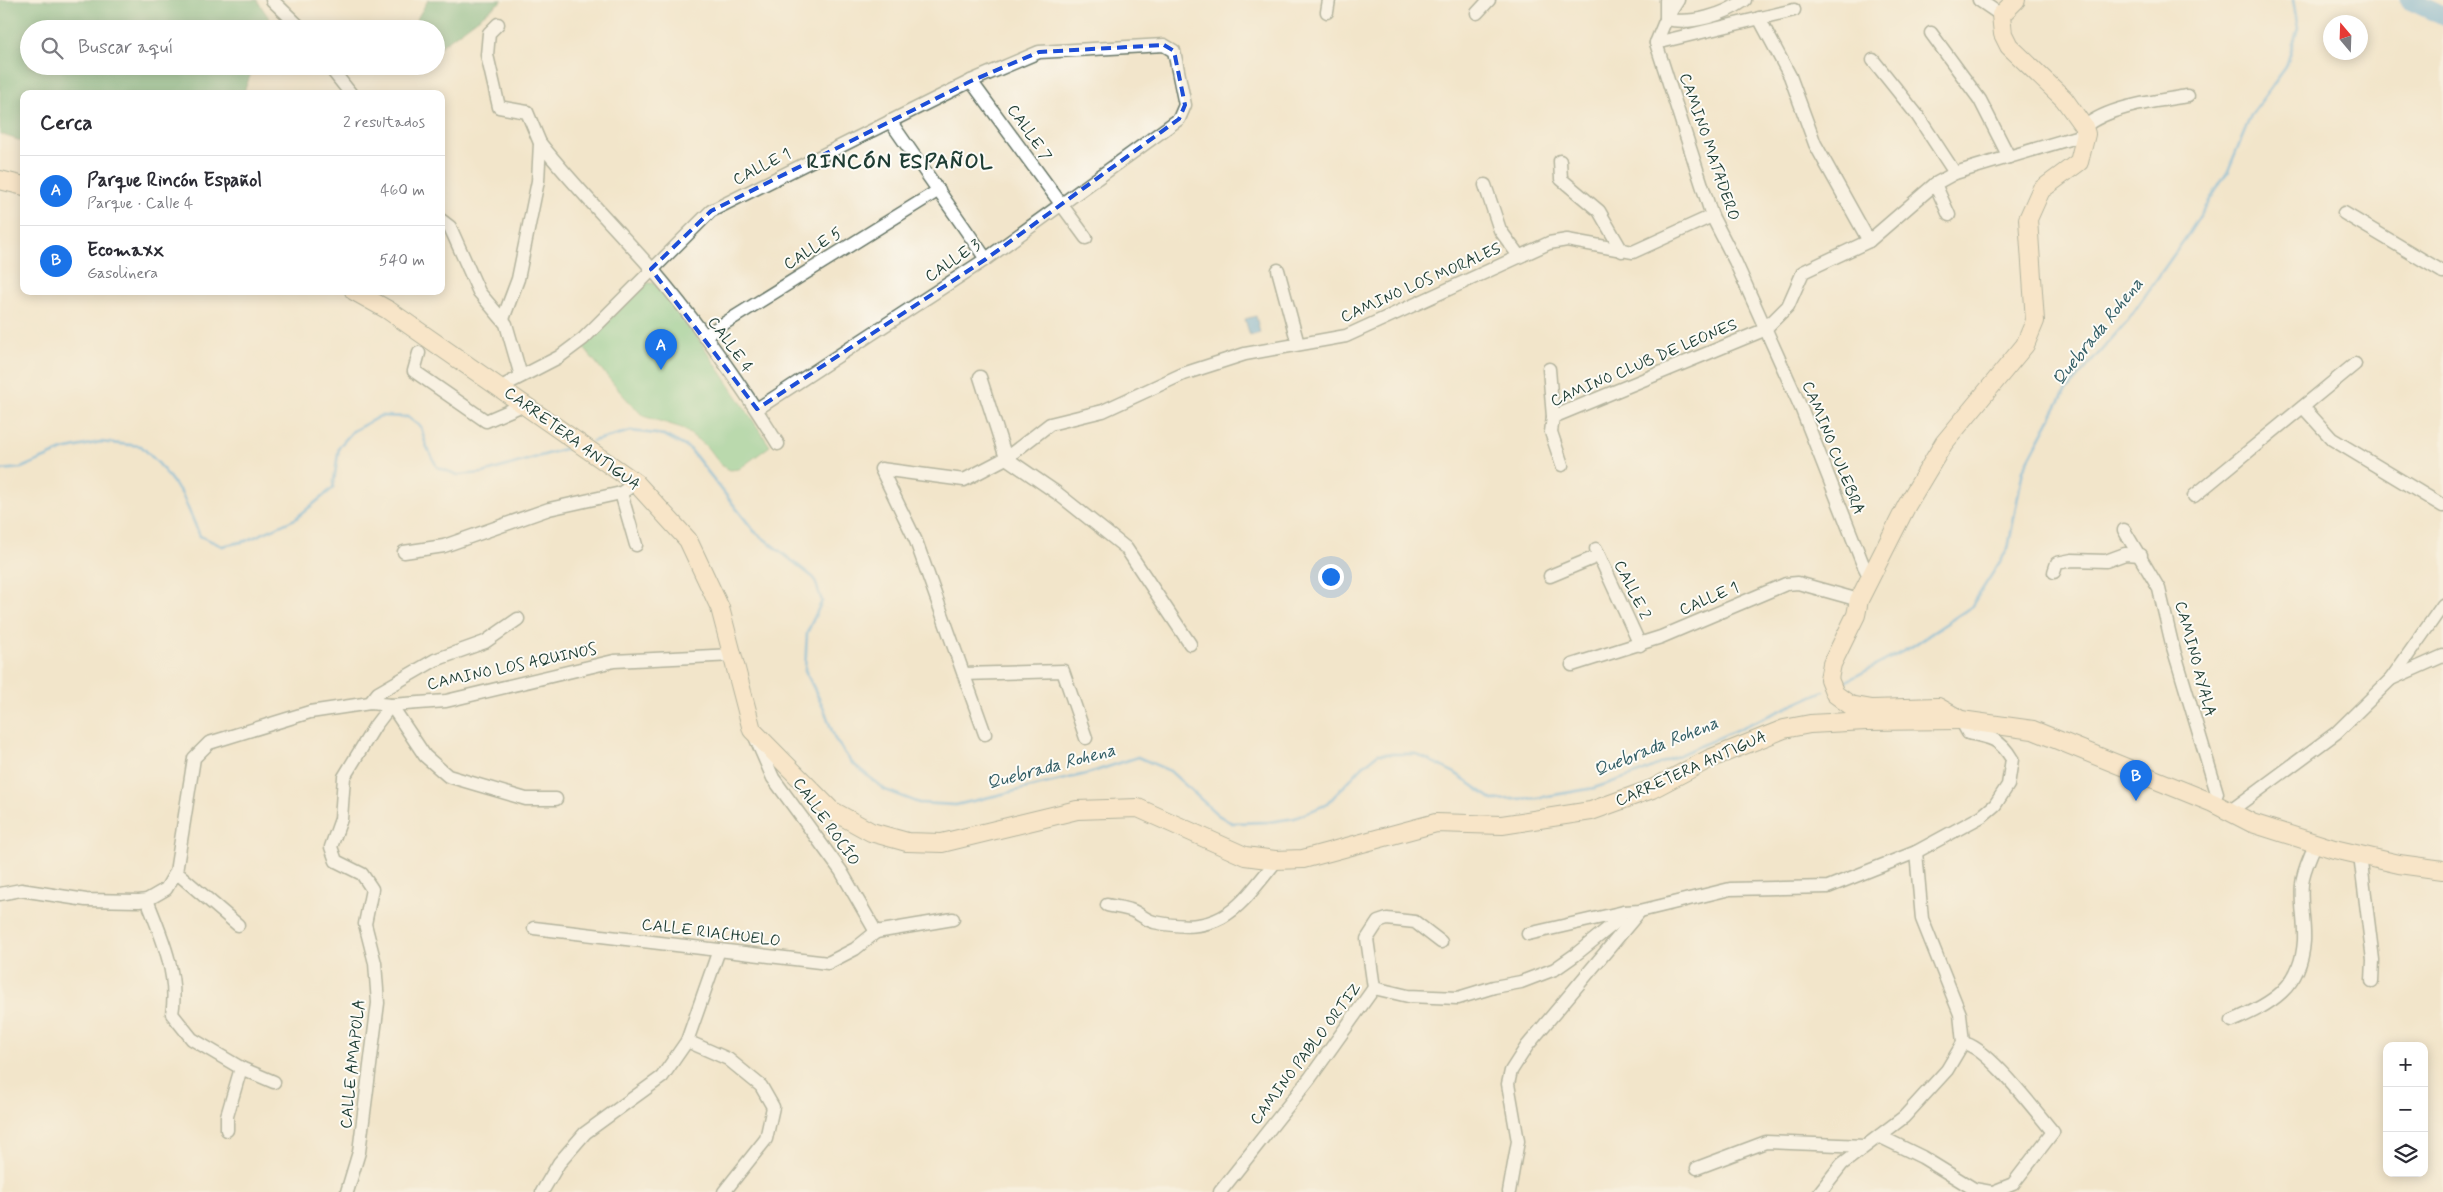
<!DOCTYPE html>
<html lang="es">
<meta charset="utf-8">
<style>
body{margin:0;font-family:Mynerve,sans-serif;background:#f7f7f7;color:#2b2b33}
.controls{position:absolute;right:15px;bottom:15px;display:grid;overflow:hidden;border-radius:10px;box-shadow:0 2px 12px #0003}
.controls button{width:45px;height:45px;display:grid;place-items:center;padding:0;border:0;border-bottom:1px solid #e1e1e2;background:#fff;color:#2b2b33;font:25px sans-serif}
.compass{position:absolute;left:2323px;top:15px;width:45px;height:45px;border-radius:50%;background:#fff;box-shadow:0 2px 12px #0003;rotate:341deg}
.you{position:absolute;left:1330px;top:576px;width:18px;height:18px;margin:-12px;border:4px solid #fff;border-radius:50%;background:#1a73e8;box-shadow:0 0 0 8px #1a73e833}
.badge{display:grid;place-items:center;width:32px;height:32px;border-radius:50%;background:#1a73e8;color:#fff;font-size:16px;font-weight:700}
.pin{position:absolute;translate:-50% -41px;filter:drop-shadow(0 1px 2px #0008)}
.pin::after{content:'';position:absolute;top:26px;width:18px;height:15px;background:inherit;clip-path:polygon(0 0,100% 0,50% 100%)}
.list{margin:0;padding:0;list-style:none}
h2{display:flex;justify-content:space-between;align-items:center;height:65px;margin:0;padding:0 20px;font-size:21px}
h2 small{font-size:16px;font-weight:400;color:#7c7c81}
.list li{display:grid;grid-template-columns:32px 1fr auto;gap:15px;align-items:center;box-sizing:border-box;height:70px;padding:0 20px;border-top:1px solid #e1e1e2}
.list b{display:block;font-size:19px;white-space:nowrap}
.list p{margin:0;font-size:16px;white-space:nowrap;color:#7c7c81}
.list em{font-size:16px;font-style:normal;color:#7c7c81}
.icon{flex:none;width:28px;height:28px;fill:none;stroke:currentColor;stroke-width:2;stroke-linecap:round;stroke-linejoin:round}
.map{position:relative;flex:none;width:2443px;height:1192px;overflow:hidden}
.search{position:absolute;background:#fff;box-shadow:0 2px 12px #0003;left:20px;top:20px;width:425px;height:55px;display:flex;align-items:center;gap:12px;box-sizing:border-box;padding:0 18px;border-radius:28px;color:#7c7c81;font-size:19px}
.panel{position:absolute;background:#fff;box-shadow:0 2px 12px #0003;left:20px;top:90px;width:425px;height:205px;border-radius:10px}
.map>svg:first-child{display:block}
.green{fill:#76c98b;stroke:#4a8360}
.forest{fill:#60ad77;stroke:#407556}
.water{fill:#62acda;stroke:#407487}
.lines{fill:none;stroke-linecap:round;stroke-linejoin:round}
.stream{stroke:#62acda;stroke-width:3}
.river{stroke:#62acda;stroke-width:19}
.street-casing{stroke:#697869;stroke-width:15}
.secondary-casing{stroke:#697869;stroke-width:20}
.street{stroke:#fff;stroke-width:12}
.secondary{stroke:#fee5c5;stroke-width:18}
.marked{fill:none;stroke:#1d4ed8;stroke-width:4;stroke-dasharray:10 6;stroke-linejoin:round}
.labels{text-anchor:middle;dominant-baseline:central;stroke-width:4;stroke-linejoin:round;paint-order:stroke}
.street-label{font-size:16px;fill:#1f3d34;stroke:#fdfcf7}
.water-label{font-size:18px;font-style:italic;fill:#335e66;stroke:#fdfcf7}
.district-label{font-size:21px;font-weight:bold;letter-spacing:1px;fill:#1f3d34;stroke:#fdfcf7}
</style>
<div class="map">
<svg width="2443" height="1192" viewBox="0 0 2443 1192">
<rect width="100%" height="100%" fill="#fdfcf7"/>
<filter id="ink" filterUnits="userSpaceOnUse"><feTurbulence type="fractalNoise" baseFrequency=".02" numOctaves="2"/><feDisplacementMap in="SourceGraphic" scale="10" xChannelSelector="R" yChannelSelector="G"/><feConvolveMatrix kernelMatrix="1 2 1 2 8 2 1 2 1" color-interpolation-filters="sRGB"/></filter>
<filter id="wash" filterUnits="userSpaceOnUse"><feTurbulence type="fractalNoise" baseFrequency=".0096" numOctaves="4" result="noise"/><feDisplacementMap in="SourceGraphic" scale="20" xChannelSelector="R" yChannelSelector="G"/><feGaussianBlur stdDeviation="1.12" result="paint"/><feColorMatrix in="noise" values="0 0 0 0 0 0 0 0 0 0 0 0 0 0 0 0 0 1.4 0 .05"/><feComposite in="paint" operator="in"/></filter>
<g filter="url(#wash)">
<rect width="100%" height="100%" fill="#f2e5cb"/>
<path class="green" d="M648,283H655L698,338L770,446L739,469L730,470L721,465L706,446L682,428L643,416L621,393L583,347L644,284Z"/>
<g class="forest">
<path d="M0,0H257L271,21L269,29H29V66H254L243,94H24V142L0,134Z"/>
<path d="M428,0H503L441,46L436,53V29H411Z"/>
</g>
<path class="water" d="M1256,316L1260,333L1250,336L1245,319Z"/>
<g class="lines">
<g class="stream">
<path d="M593,441L631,431L664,435L690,449L754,531L814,578L822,601L807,633L805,670L824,709L835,739L851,762L885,790L919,803L956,805L1086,774L1138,757L1170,771L1218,815L1232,823L1269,822L1295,818L1327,804L1363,766L1378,754H1416L1455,773L1493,800L1537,798L1594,788L1639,773L1824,691"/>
<path d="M0,470L21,468L63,450L100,442L141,446L159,464L182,494L200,536L222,546L246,541L295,519L333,488L339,447L353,431L380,416L408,417L421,427L426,445L437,467L458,475L483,473L571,447"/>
<path d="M1841,684L1911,647L1971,607L2008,549L2023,470L2064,393L2128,320L2189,233L2228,171L2251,115L2286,67L2298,28L2293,0"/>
</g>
<path class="river" d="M2409,0L2443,16"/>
</g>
</g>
<g filter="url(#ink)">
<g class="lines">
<defs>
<g id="street">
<path d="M272,0L302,29"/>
<path d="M1666,0V19L1656,43L1712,216L1735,261L1802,410L1862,562L1870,578"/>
<path d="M1678,0L1666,19C1692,25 1724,15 1745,0"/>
<path d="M1979,0L2001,15"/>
<path d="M1327,12L1329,0"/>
<path d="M1477,13L1489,0"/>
<path d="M1759,18L1790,76L1815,144L1869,241"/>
<path d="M498,24L489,33L487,55L499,107L527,112L540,143L538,181L518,279L503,319"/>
<path d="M1931,33L1980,100L2009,157"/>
<path d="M1656,43L1794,10"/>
<path d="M1873,60L1917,115L1955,173"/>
<path d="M329,66L351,94"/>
<path d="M971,81L1086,238"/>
<path d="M890,121L986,259"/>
<path d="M2084,127C2109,106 2156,101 2188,96"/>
<path d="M540,143C575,187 614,226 651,268C698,323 740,383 778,444"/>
<path d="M1560,161L1561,179L1599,211L1622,251"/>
<path d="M1935,184L1949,215"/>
<path d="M1485,185L1500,230L1519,256"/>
<path d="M2344,213L2443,272"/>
<path d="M441,220L450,227L479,292L506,324L521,376"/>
<path d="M1278,270L1298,344"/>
<path d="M704,336L939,190"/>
<path d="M419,353L414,371L486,421L525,404"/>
<path d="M1549,369L1553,417"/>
<path d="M980,377L1006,458L1057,493L1126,548L1190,644"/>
<path d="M501,387L559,357L583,339L711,211L971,81L1039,52L1164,45L1174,51L1185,105L1179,119L986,259L757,409"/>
<path d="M2303,407L2332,439L2443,506"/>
<path d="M1562,465L1551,432L1553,417L1764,330L1788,306L1803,272L1869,241L1935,184L1955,173L2086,134"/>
<path d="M621,493L636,545"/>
<path d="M2194,496L2355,364"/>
<path d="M2124,530L2159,589L2172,644L2217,793L2213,803"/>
<path d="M1596,549L1640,645"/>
<path d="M404,552L444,546L549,509L621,493L636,483"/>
<path d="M2054,572L2057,563L2072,560L2106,561L2125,554L2141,555"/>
<path d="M1550,576L1598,556"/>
<path d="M1572,665L1661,637L1786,584L1798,583L1859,600"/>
<path d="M964,674L1063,671L1086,738"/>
<path d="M2391,679L2443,656"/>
<path d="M370,703L378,693L435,660L485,642L518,619"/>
<path d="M985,734L916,541L881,469L964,480L1006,458L1050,424L1103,411L1183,374L1245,354L1346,336L1549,243L1567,240L1633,252L1712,216"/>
<path d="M756,739L773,778L841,871L876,932"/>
<path d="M2229,812L2336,733L2391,679L2443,605"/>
<path d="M2360,855L2373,960L2372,981"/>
<path d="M176,872L238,925"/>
<path d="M0,894L21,890L86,900L139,901L147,900L166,889L176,872L194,758L209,743L310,712L370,703L391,705L446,701L614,661L733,655"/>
<path d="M147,900C161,935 179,975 172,1014L192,1039L241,1068"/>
<path d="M1107,905C1115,907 1125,908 1133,911C1140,914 1146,920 1154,922C1223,936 1237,909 1277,860"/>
<path d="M534,928L828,963L855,949L876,932"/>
<path d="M876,932L953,919"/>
<path d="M1528,934L1624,912"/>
<path d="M1374,988L1408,996L1458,998L1494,987L1521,982L1555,969L1575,955L1621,918L1624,912L1640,911L1730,889L1828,887L1916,852L1982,816L1995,805L2008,785L2012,759C2000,739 1991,737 1968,733L1961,720"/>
<path d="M1374,988L1367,939L1378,922L1387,919L1415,922L1441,942"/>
<path d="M2232,1021C2271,1004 2301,988 2304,941C2305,922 2300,903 2302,884C2303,870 2311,856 2315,844"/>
<path d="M687,1041L728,1059L761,1086L773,1107L766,1139L724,1192"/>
<path d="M1963,1043C1987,1046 2036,1112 2053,1132L2013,1184L1993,1192"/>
<path d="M227,1130V1116L241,1068L274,1082"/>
<path d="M1879,1136L1922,1157L1974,1189L1991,1192"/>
<path d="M1697,1168L1766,1142L1864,1146"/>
<path d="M347,1192L359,1152L378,1003L375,963L365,924L372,889L362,874L336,861L331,847L341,819L344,777L375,726L391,705L425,756L448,776L526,799H556"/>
<path d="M542,1192L559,1163L585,1133L662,1077L687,1041L719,950"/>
<path d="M1220,1192L1310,1078L1374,988"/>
<path d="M1509,1192L1518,1141L1508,1084L1511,1071L1527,1046L1640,911"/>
<path d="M1820,1192L1842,1164L1904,1117L1947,1070L1963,1043L1960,1014L1922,919L1916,852"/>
</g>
<g id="secondary">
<path d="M2016,0L2001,15L2003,34L2009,46L2064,99L2084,127L2086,134L2079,162L2041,190L2028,219L2035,321L2025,345L1944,443L1907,505L1859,600L1856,615L1832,664L1829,679L1835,694L1850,705L1872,709L1938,707L1961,720L2033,730L2213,803L2252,823L2334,849L2399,864L2443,870"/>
<path d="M0,180L24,186"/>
<path d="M354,291L388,310L636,483L688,540L720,608L752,730L831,810L871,832L907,842L942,843L1077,810L1138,808L1245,856L1275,860L1303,859L1436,823L1502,825L1591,811L1652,789L1709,759L1784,729L1810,724L1866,721L1961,720"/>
</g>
</defs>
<use href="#street" class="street-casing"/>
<use href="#secondary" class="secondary-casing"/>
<use href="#street" class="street"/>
<use href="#secondary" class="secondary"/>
</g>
</g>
<path d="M0 0H2443V1192H0ZM1164,45L1174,51L1185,105L1179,119L986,259L757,409L651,269L711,211L971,81L1039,52Z" fill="#f2e5cb" fill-opacity=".55" fill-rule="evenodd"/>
<path class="marked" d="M1164,45L1174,51L1185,105L1179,119L986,259L757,409L651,269L711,211L971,81L1039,52Z"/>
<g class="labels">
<g class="street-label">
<text transform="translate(1029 133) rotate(55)">CALLE 7</text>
<text transform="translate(1709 147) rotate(71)">CAMINO MATADERO</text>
<text transform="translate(762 167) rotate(-27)">CALLE 1</text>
<text transform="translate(813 249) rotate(-32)">CALLE 5</text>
<text transform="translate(953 261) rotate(-34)">CALLE 3</text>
<text transform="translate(1421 283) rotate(-24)">CAMINO LOS MORALES</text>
<text transform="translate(730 345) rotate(54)">CALLE 4</text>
<text transform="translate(1644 363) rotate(-23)">CAMINO CLUB DE LEONES</text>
<text transform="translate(572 439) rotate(36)">CARRETERA ANTIGUA</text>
<text transform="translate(1833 448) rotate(68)">CAMINO CULEBRA</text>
<text transform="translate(1632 590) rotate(64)">CALLE 2</text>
<text transform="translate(1709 599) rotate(-23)">CALLE 1</text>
<text transform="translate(2195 659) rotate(75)">CAMINO AYALA</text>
<text transform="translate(512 667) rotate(-12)">CAMINO LOS AQUINOS</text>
<text transform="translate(1691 769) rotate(-24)">CARRETERA ANTIGUA</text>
<text transform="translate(826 822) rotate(55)">CALLE ROCÍO</text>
<text transform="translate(711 933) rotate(7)">CALLE RIACHUELO</text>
<text transform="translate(1306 1054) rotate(-53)">CAMINO PABLO ORTIZ</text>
<text transform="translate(353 1064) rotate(-84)">CALLE AMAPOLA</text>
</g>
<g class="water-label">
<text transform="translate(2098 332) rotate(-51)">Quebrada Rohena</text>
<text transform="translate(1656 747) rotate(-22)">Quebrada Rohena</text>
<text transform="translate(1051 767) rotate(-15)">Quebrada Rohena</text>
</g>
<g class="district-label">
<text x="900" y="162">RINCÓN ESPAÑOL</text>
</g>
</g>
</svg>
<div class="controls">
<button>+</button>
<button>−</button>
<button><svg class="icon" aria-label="layers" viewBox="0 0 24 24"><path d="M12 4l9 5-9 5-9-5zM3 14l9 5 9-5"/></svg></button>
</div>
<svg class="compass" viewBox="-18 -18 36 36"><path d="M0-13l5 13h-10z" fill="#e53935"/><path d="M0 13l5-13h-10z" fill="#7c7c81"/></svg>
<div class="you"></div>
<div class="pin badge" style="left:661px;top:370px">A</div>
<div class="pin badge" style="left:2136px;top:801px">B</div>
<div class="search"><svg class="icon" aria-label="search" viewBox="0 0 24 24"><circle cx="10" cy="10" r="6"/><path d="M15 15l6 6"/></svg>Buscar aquí</div>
<section class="panel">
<h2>Cerca<small>2 resultados</small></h2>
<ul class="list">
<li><span class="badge">A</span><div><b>Parque Rincón Español</b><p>Parque · Calle 4</p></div><em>460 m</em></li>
<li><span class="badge">B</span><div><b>Ecomaxx</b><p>Gasolinera</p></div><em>540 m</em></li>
</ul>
</section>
</div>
